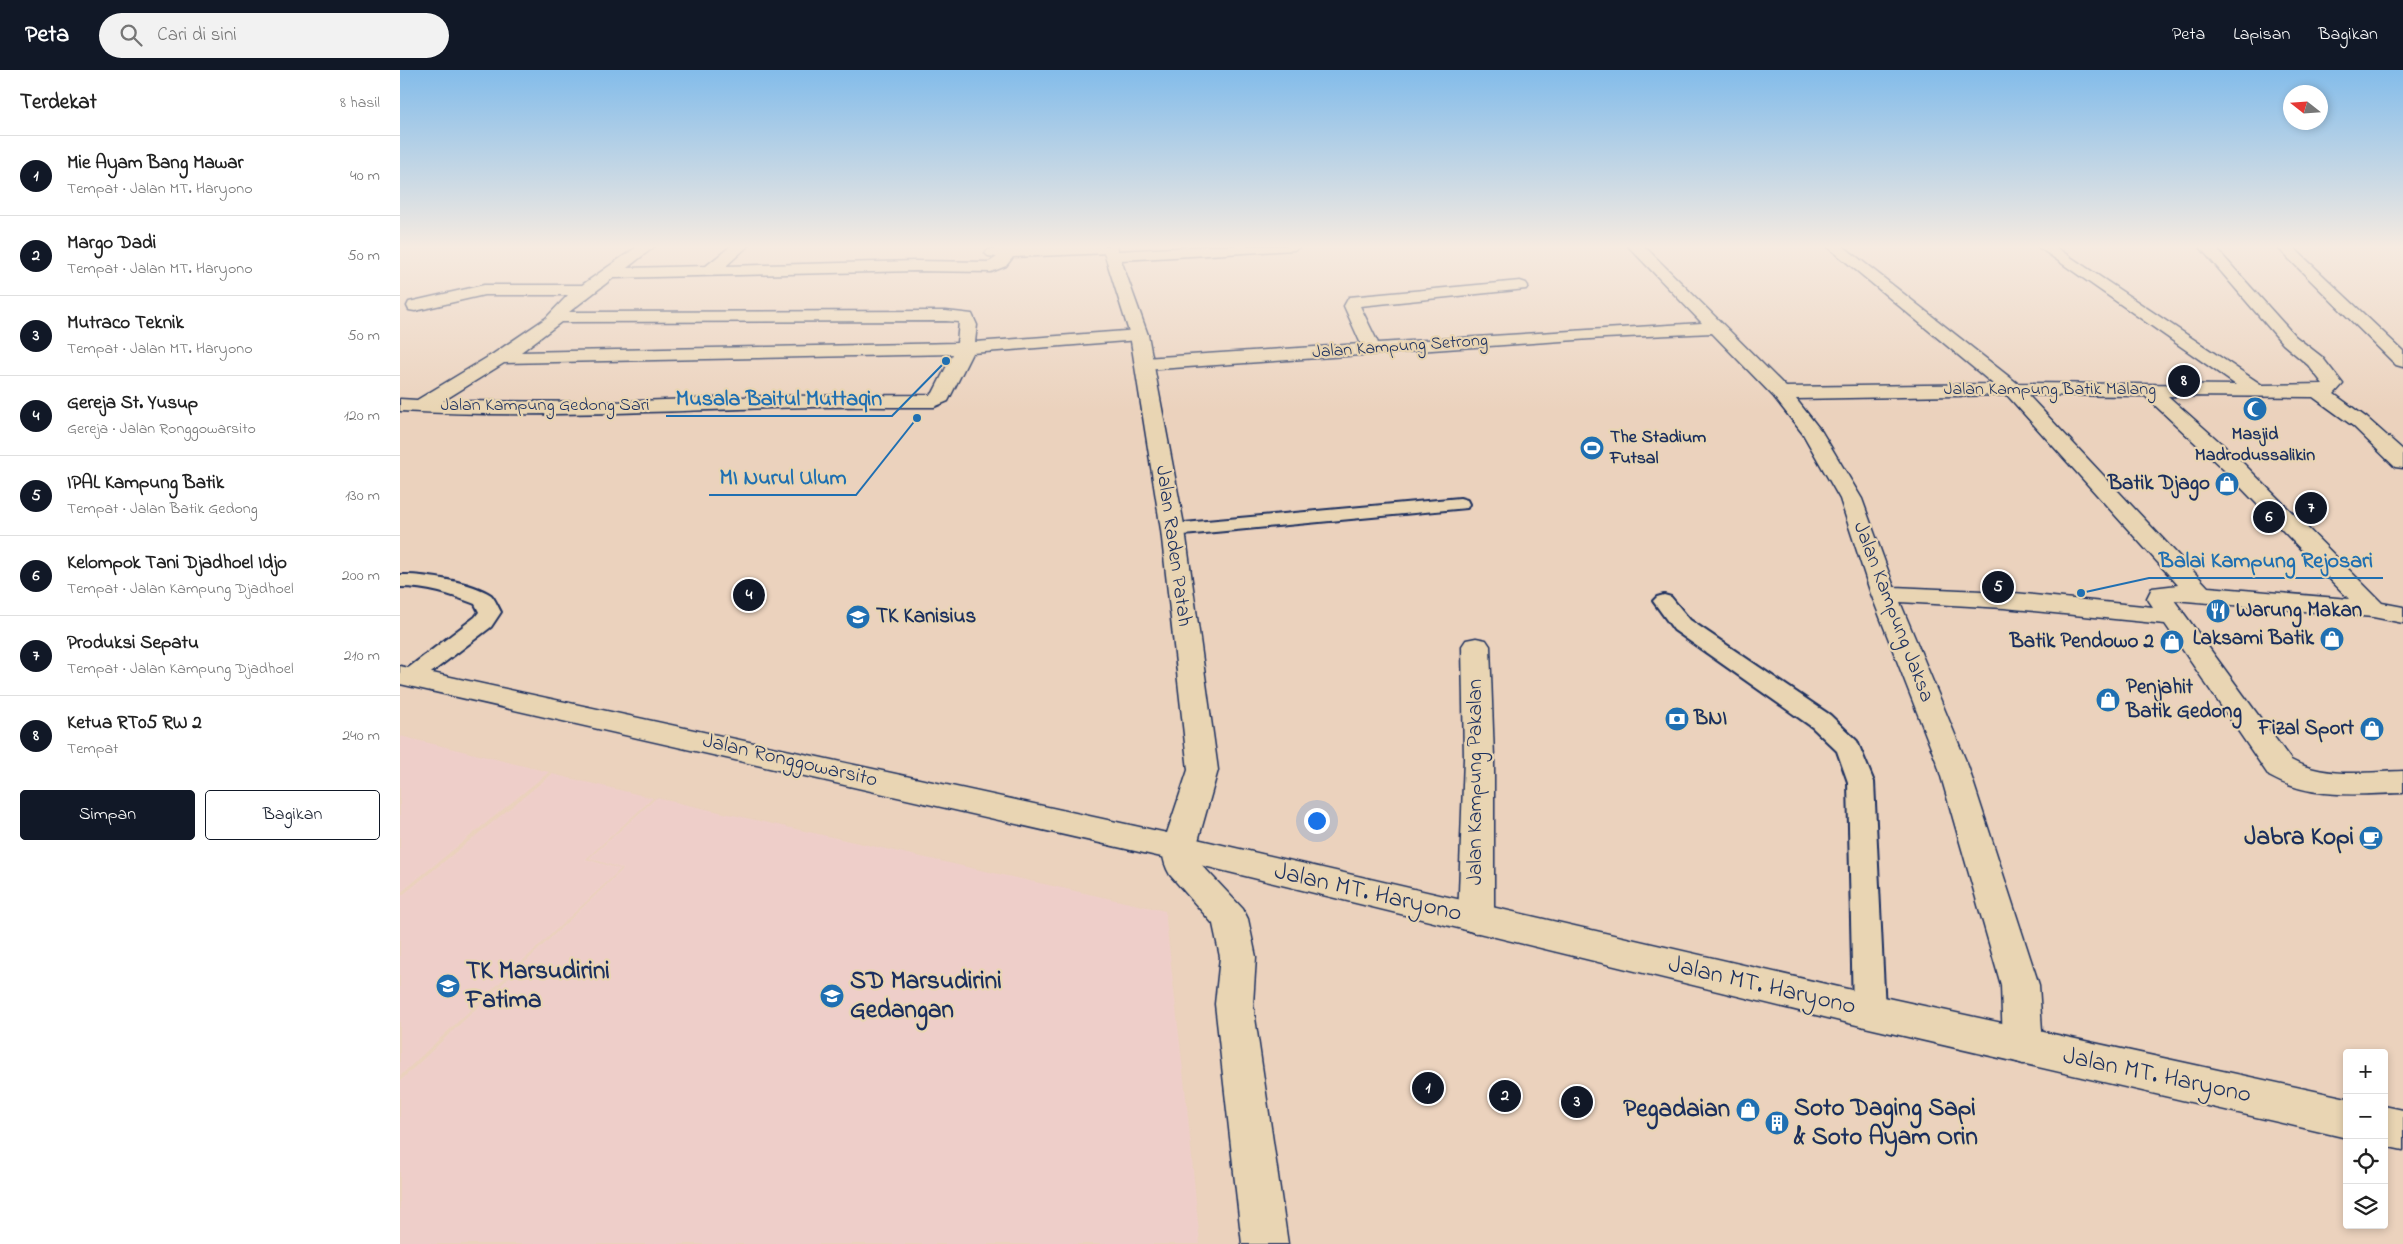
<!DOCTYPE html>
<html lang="id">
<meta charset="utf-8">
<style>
body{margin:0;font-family:"Indie Flower",sans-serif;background:#f2f2f2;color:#222}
.controls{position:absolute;right:15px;bottom:15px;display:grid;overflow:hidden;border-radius:5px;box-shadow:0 2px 8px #0003}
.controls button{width:45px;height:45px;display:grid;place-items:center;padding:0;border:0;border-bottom:1px solid #e0e0e0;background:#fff;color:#222;font:25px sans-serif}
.compass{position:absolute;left:1883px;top:15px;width:45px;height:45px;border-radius:50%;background:#fff;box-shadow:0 2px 8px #0003;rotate:287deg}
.you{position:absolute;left:916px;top:750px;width:18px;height:18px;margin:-12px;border:4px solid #fff;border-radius:50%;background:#1a73e8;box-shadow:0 0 0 8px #1a73e833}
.badge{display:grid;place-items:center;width:32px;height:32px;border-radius:50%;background:#111827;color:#fff;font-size:16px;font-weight:700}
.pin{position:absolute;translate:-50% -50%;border:2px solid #fff;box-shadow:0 1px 5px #0006}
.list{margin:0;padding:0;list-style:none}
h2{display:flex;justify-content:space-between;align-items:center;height:65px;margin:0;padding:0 20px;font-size:21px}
h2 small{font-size:16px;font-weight:400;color:#767676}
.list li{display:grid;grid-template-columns:32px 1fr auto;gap:15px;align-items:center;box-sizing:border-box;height:80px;padding:0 20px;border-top:1px solid #e0e0e0}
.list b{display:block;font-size:19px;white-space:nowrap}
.list p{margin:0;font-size:16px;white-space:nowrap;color:#767676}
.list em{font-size:16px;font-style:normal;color:#767676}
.actions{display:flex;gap:10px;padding:15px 20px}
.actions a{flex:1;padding:11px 0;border:1px solid #111827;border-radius:5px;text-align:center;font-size:18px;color:#111827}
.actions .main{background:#111827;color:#fff}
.icon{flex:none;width:28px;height:28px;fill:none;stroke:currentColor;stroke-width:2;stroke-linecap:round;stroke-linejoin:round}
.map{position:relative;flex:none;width:2003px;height:1174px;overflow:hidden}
header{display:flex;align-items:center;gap:30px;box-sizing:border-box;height:70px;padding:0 25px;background:#111827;color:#fff}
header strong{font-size:24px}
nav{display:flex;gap:28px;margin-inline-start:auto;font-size:18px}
.search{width:350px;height:45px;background:#f2f2f2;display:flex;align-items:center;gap:12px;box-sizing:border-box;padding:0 18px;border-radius:28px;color:#767676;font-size:19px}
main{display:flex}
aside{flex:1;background:#fff}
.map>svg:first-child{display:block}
.built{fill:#eecec9}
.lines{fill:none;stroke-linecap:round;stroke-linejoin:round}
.service-casing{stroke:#1b2f5e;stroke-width:4}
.minor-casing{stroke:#1b2f5e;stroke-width:3}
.secondary-casing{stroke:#1b2f5e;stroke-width:3}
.primary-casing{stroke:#1b2f5e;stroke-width:3}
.trunk-casing{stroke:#1b2f5e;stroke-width:3}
.service{fill:#e9d5b3;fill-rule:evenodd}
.minor{fill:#e9d5b3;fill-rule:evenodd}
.secondary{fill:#e9d5b3;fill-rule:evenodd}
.primary{fill:#e9d5b3;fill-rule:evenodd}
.trunk{fill:#e9d5b3;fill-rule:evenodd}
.labels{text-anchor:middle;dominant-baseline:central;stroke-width:4.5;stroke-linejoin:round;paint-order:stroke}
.far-street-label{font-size:18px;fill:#1b2f5e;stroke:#e9d5b3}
.far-poi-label{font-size:18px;font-weight:bold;fill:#1b2f5e;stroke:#e9d5b3}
.poi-label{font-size:21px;font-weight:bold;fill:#1b2f5e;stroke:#e9d5b3;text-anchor:end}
.street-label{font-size:21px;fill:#1b2f5e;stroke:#e9d5b3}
.near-poi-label{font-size:25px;font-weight:bold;fill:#1b2f5e;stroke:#e9d5b3;text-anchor:start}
.near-street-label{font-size:25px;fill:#1b2f5e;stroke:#e9d5b3}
.leader{fill:none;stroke:#1f6fb2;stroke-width:2}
.callout-dot{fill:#1f6fb2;stroke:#e9d5b3;stroke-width:2}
.callout-label{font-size:22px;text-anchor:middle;font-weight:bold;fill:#1f6fb2;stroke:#e9d5b3;stroke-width:4.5;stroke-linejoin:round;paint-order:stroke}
</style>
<header>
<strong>Peta</strong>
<div class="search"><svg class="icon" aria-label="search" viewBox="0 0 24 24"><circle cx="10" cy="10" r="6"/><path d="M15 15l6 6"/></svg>Cari di sini</div>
<nav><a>Peta</a><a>Lapisan</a><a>Bagikan</a></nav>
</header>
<main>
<aside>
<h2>Terdekat<small>8 hasil</small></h2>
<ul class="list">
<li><span class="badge">1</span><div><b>Mie Ayam Bang Mawar</b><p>Tempat · Jalan MT. Haryono</p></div><em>40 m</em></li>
<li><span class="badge">2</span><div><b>Margo Dadi</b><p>Tempat · Jalan MT. Haryono</p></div><em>50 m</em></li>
<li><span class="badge">3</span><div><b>Mutraco Teknik</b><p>Tempat · Jalan MT. Haryono</p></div><em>50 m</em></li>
<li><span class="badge">4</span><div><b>Gereja St. Yusup</b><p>Gereja · Jalan Ronggowarsito</p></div><em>120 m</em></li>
<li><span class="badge">5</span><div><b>IPAL Kampung Batik</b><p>Tempat · Jalan Batik Gedong</p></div><em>130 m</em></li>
<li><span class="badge">6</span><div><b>Kelompok Tani Djadhoel Idjo</b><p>Tempat · Jalan Kampung Djadhoel</p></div><em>200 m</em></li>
<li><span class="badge">7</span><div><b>Produksi Sepatu</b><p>Tempat · Jalan Kampung Djadhoel</p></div><em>210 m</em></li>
<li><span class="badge">8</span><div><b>Ketua RT05 RW 2</b><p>Tempat</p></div><em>240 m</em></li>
</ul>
<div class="actions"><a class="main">Simpan</a><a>Bagikan</a></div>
</aside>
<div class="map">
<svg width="2003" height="1174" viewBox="0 0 2003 1174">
<rect width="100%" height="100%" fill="#ebd2bd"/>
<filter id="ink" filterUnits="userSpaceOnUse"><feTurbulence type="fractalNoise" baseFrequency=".02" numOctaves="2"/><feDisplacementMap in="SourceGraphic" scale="10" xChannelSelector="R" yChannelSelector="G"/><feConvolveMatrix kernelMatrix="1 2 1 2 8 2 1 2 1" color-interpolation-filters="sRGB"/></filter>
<g filter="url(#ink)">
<g class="built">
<path d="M0,666L149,702L0,823Z"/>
<path d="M152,704L253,728L186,789L221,799L0,1006V827Z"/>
<path d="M256,728L765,841L787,1036L800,1174H0V1011L223,799L189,788Z"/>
</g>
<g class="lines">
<defs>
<g id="service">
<path d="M1060,428L1067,430L1069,434L1067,438L773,466L766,464L763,460L766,456L773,454Z"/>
<path d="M0,505C23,504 72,512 91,525C95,529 98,537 101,542L91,557L19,612L11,614L3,612L0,608L3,602L75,547L79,542L75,534C50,524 27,517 0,517Z"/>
<path d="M1264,525L1271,527L1290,550L1430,645L1457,671L1474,712L1485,941L1480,951L1469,955L1458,951L1453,941L1448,712L1437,681L1412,657L1274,560L1253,531L1257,527Z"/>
</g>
<g id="minor">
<path d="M238,176H255L227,198L306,196L331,176H348L326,196L515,191L589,192L597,187L588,186L585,183L588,180L604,176H715L717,178L709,183L613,187L606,196L591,202L515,201L213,208L169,242L546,241L572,244L577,255L575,272L739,260L745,261L748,265L745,269L739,270L572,283L548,331L534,337C480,337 425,336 371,338C247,342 124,348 0,341V329L17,330L93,284L146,248L168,225H84L15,241L9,240L7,236L9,232L84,215H182ZM546,251L559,252L557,273L121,282L161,252ZM553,284L533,323L530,325L373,326L212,332L43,331L104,293Z"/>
<path d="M1228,176H1244L1386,317L1593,314L1427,176H1443L1617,313L1836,315L1637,176H1654L1862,315L1923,314L1908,295L1883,274L1799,176H1814L1895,266L1922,287L1943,314L1934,324L1967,348L2003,380V398L1995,397L1953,356L1913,327L1768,326L1840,390L1982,533L2003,537V553L1973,547L1774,530L1891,690C1925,709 1965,702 2003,701V723C1956,724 1911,730 1869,706L1765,554L1604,538L1500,532L1568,696L1639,915L1643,976L1637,989L1623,994L1609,989L1603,976L1601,915L1538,696L1471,524L1440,429L1403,364L1374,327L1312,263L1205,268L744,300L737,298L735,294L737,290L744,288L961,274L944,236L949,227L1120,211L1126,213L1128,216L1126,219L960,236L978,273L1302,253ZM1607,325L1778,515L1752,518L1747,528L1753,537L1604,522L1494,517L1462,429L1422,362L1396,329ZM1628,325L1745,326L1824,400L1949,529L1808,517Z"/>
<path d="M1876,176H1892L2003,281V297L1996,295Z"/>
<path d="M1076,568L1086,570L1090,576L1094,688V849L1089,859L1076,863L1063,859L1058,849L1064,688L1062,576L1066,570Z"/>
</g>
<path id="secondary" d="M779,765L791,769L796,778L798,791L843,839L848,849L856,887L853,934L888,1174H842L815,934L820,887L813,854L770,805C763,793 760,781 767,769Z"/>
<g id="primary">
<path d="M779,765L1469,924L1947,1028V1068L1469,958L767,787L762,778L767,769Z"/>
<path d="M1984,1036L2003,1040V1080L1984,1076Z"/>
</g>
<path id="trunk" d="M702,176H717L718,181L809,176H901L894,180L721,190L748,265L785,460L818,700L796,778L791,787L779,791L0,614V596L767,763L788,700L761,460L730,265Z"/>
</defs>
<use href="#service" class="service-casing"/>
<use href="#minor" class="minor-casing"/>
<use href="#secondary" class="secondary-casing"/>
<use href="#primary" class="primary-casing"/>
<use href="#trunk" class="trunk-casing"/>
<use href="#service" class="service"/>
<use href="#minor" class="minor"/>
<use href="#secondary" class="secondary"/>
<use href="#primary" class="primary"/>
<use href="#trunk" class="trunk"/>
</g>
</g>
<linearGradient id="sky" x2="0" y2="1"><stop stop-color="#83bcea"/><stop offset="0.52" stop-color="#f6ebe1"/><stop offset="1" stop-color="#f6ebe1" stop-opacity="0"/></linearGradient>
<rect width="2003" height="340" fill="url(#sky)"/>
<defs>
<symbol id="mosque-disc" viewBox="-11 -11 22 22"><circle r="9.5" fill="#1f6fb2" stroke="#e9d5b3"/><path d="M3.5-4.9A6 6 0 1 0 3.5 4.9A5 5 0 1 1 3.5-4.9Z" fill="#fff"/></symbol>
<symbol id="stadium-disc" viewBox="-11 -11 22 22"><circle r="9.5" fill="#1f6fb2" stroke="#e9d5b3"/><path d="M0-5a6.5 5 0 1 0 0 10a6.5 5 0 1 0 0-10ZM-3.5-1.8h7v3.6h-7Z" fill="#fff"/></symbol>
<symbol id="shop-disc" viewBox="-11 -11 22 22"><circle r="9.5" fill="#1f6fb2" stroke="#e9d5b3"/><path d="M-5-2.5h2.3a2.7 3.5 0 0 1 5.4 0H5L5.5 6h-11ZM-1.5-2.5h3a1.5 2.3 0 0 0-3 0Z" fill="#fff"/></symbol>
<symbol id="restaurant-disc" viewBox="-11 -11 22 22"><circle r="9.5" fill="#1f6fb2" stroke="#e9d5b3"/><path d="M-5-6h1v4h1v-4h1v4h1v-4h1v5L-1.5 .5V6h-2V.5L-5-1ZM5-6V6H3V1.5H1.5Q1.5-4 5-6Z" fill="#fff"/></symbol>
<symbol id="school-disc" viewBox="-11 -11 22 22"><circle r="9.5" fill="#1f6fb2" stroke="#e9d5b3"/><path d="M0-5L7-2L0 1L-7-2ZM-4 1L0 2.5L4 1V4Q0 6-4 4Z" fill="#fff"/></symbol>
<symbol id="bank-disc" viewBox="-11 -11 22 22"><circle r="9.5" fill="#1f6fb2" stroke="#e9d5b3"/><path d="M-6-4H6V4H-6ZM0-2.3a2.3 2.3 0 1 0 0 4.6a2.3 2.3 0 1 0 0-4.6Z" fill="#fff"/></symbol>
<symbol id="cafe-disc" viewBox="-11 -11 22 22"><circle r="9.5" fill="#1f6fb2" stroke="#e9d5b3"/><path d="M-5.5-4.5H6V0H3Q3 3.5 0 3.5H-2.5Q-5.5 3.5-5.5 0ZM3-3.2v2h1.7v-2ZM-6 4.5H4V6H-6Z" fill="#fff"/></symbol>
<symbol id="building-disc" viewBox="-11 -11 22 22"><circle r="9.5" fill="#1f6fb2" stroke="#e9d5b3"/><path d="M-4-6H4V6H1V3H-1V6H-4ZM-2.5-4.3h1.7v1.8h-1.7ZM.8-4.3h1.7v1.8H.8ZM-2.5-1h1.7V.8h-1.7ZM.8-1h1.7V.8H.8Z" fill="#fff"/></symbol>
</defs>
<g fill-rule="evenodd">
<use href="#mosque-disc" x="1841" y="325" width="28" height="28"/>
<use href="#stadium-disc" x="1178" y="364" width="28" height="28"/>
<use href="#shop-disc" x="1813" y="400" width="28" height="28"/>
<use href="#restaurant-disc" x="1804" y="527" width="28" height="28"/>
<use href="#school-disc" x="444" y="533" width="28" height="28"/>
<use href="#shop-disc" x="1918" y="555" width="28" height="28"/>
<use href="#shop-disc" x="1758" y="558" width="28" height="28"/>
<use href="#shop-disc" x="1694" y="616" width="28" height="28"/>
<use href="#bank-disc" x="1263" y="635" width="28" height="28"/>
<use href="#shop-disc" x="1958" y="645" width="28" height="28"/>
<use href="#cafe-disc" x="1957" y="754" width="28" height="28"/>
<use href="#school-disc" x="34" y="902" width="28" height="28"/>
<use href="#school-disc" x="418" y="912" width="28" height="28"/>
<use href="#shop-disc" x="1334" y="1026" width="28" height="28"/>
<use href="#building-disc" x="1363" y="1039" width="28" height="28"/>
</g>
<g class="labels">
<g class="far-street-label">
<text transform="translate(1000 277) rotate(-4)">Jalan Kampung Setrong</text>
<text x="1650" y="320">Jalan Kampung Batik Malang</text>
<text x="145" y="336">Jalan Kampung Gedong Sari</text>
</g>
<g class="far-poi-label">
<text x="1855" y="365">Masjid<tspan x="1855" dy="21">Madrodussalikin</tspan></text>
<text x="1210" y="368" text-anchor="start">The Stadium<tspan x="1210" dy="21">Futsal</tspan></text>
</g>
<g class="poi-label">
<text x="1810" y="414">Batik Djago</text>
<text x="1836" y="541" text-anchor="start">Warung Makan</text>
<text x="476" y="547" text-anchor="start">TK Kanisius</text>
<text x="1914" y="569">Laksami Batik</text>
<text x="1754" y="572">Batik Pendowo 2</text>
<text x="1726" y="618" text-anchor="start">Penjahit<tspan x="1726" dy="24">Batik Gedong</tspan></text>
<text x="1294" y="649" text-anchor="start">BNI</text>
<text x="1954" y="659">Fizal Sport</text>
</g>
<g class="street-label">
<text transform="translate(773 476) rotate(82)">Jalan Raden Patah</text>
<text transform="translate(1493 542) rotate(69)">Jalan Kampung Jaksa</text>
<text transform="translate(390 691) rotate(13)">Jalan Ronggowarsito</text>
<text transform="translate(1076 712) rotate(-90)">Jalan Kampung Pakalan</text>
</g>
<g class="near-poi-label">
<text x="1954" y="768" text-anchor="end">Jabra Kopi</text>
<text x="66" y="902">TK Marsudirini<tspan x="66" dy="29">Fatima</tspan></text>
<text x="450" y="912">SD Marsudirini<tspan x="450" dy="29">Gedangan</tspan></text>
<text x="1394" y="1039">Soto Daging Sapi<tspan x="1394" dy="29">&amp; Soto Ayam Orin</tspan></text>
<text x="1330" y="1040" text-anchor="end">Pegadaian</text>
</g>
<g class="near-street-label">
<text transform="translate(968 823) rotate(13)">Jalan MT. Haryono</text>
<text transform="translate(1362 916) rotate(13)">Jalan MT. Haryono</text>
<text transform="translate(1757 1006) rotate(12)">Jalan MT. Haryono</text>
</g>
</g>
<path class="leader" d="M546 291L492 346H266M517 348L456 425H309M1681 523L1749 508H1983"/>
<g class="callout-dot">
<circle cx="546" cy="291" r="5"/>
<circle cx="517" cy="348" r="5"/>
<circle cx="1681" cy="523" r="5"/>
</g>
<g class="callout-label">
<text x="379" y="335">Musala Baitul Muttaqin</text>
<text x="383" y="414">MI Nurul Ulum</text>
<text x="1866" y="497">Balai Kampung Rejosari</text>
</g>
</svg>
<div class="controls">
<button>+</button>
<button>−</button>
<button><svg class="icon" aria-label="locate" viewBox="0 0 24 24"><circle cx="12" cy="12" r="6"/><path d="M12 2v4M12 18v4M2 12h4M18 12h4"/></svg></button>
<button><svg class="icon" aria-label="layers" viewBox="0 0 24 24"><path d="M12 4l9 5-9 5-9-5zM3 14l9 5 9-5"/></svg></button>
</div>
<svg class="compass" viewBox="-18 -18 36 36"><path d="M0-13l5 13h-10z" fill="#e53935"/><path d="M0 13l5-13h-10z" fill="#767676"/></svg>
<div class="you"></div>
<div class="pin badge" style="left:1028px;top:1018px">1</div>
<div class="pin badge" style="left:1105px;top:1026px">2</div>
<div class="pin badge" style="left:1177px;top:1032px">3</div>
<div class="pin badge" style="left:349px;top:525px">4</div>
<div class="pin badge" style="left:1598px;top:517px">5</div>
<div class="pin badge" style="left:1869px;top:447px">6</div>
<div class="pin badge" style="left:1911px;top:438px">7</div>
<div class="pin badge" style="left:1784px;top:311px">8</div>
</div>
</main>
